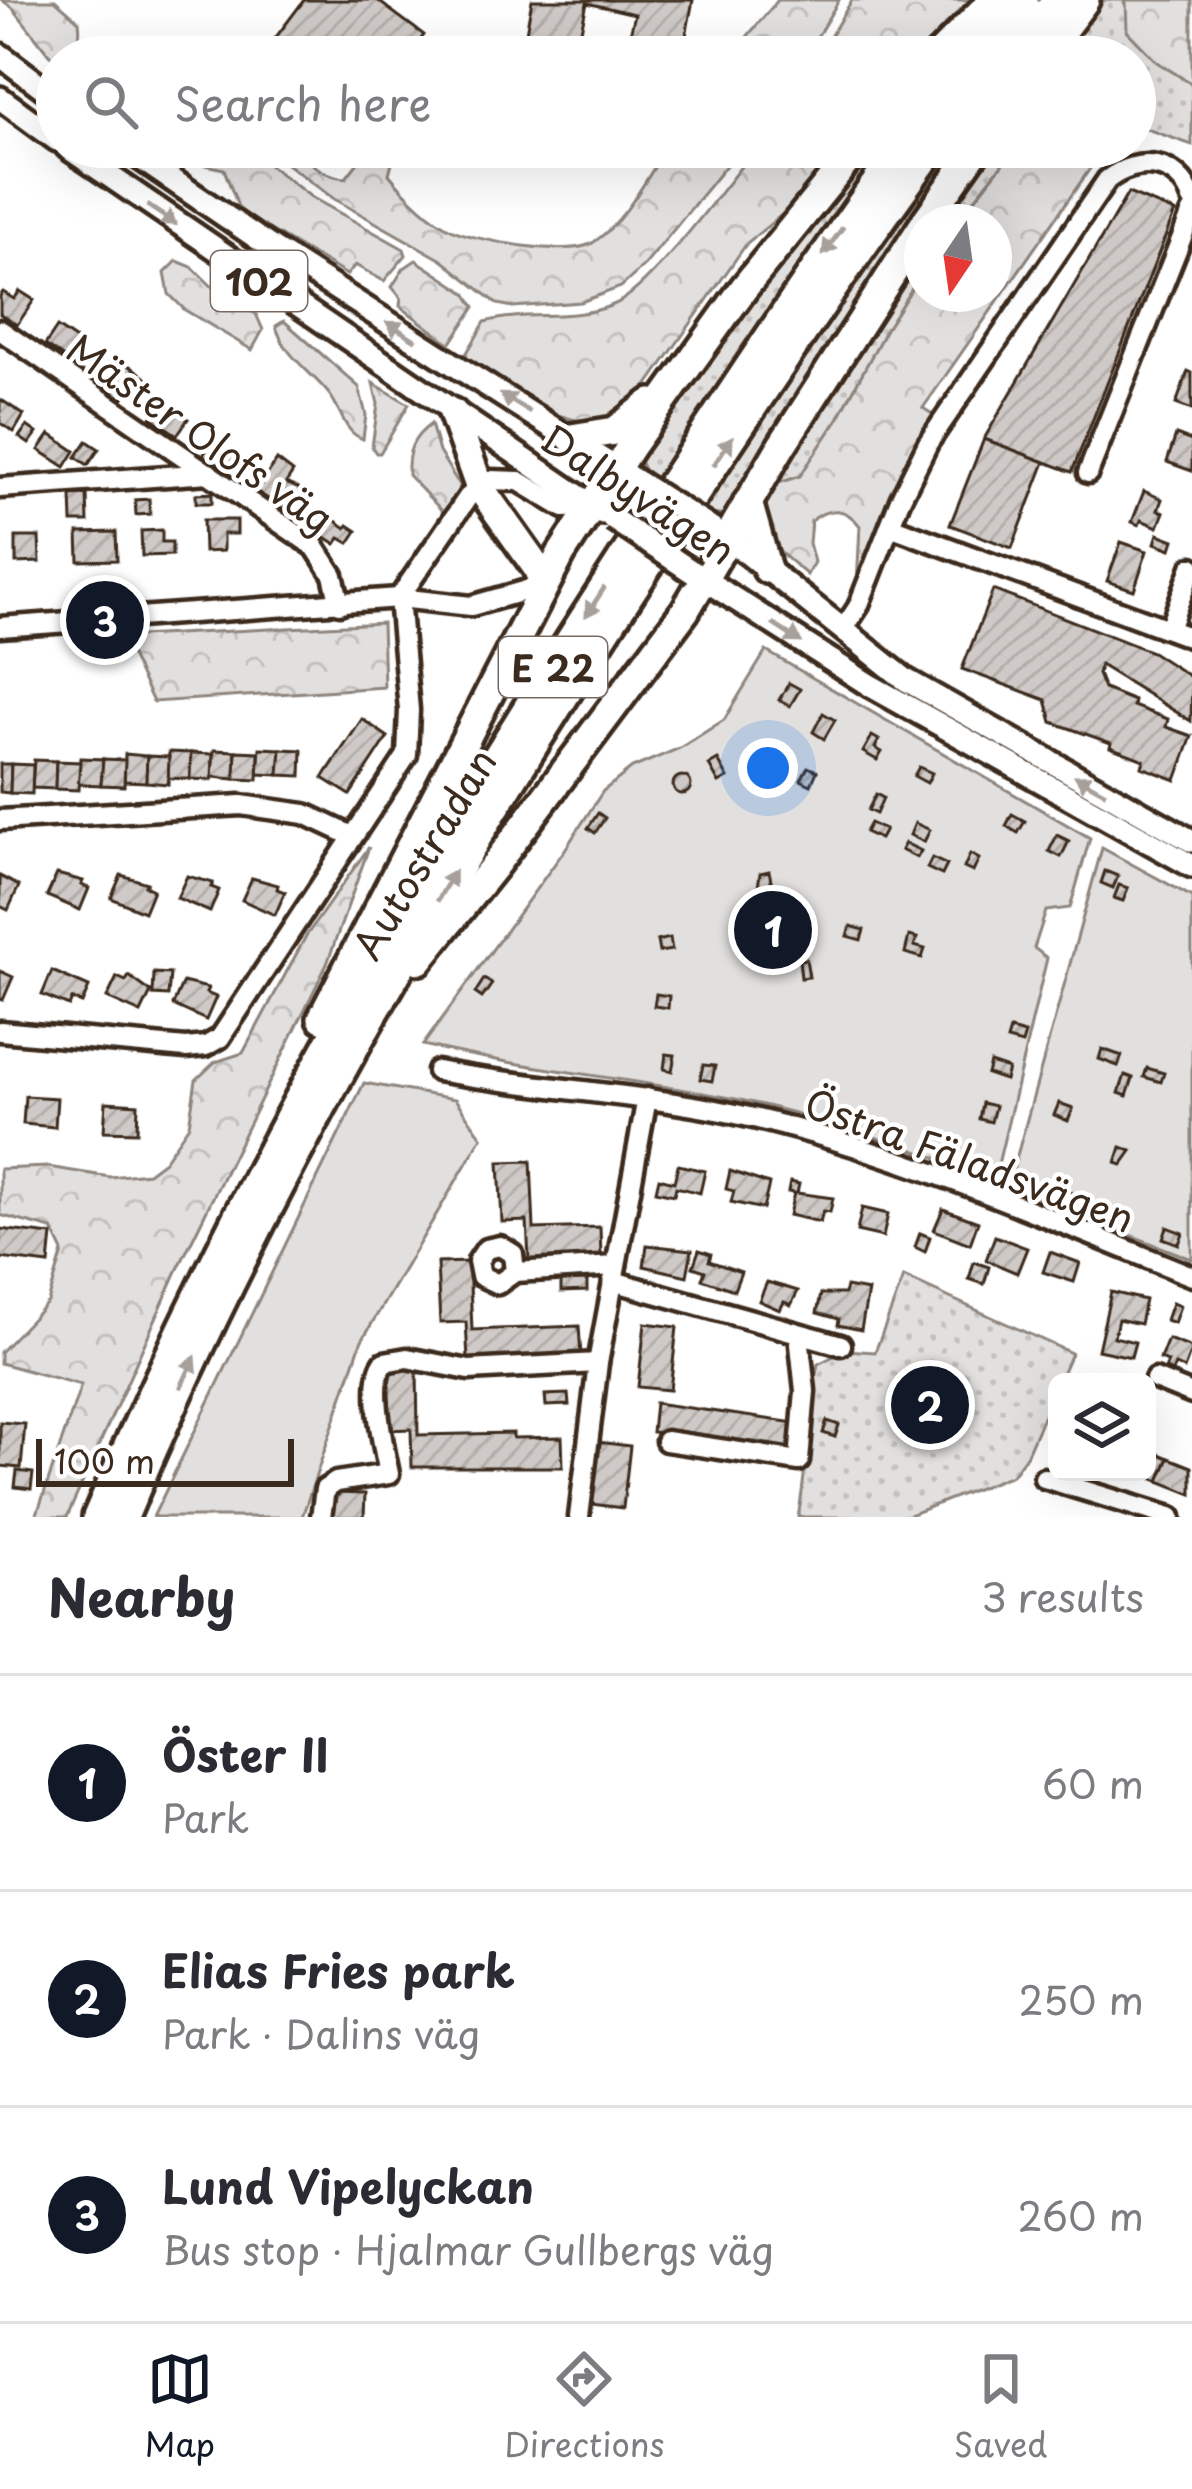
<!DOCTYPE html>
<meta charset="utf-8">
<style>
body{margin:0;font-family:"Playpen Sans",sans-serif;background:#f2f2f3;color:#2b2b33}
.controls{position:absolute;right:36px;bottom:36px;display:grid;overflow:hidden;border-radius:18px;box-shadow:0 12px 48px #0002}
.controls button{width:108px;height:108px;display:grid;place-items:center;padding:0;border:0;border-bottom:3px solid #e1e1e2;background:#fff;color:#2b2b33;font:60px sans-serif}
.compass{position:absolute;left:904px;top:204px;width:108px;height:108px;border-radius:50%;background:#fff;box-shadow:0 12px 48px #0002;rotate:193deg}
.scale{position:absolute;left:36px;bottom:30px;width:258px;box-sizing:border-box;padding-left:12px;border:6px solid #3b2a1e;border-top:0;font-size:33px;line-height:42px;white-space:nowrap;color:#3b2a1e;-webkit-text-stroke:9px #fff;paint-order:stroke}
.you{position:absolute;left:768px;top:768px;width:42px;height:42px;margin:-30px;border:9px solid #fff;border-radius:50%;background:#1a73e8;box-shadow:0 0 0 18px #1a73e833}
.badge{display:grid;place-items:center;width:78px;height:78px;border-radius:50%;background:#111827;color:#fff;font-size:39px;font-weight:700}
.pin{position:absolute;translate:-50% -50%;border:6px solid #fff;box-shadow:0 3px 12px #0006}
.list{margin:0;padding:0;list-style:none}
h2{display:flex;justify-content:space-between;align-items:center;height:156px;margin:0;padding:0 48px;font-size:51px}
h2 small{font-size:39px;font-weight:400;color:#7c7c81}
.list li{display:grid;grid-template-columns:78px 1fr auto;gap:36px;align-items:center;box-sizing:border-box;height:216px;padding:0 48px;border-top:3px solid #e1e1e2}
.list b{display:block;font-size:45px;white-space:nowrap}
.list p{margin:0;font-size:39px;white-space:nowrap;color:#7c7c81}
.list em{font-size:39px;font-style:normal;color:#7c7c81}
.icon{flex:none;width:66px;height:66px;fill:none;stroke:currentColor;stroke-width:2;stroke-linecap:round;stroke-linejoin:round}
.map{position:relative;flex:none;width:1192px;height:1517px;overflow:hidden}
.search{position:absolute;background:#fff;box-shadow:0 12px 48px #0002;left:36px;right:36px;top:36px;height:132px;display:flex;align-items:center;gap:30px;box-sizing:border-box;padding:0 42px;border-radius:66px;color:#7c7c81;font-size:45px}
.sheet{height:804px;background:#fff}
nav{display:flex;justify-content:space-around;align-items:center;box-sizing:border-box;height:168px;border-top:3px solid #e1e1e2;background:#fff;font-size:33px;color:#7c7c81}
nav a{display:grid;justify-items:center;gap:6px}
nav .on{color:#111827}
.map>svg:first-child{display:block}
.grass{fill:url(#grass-dots);stroke:#8e857e;stroke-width:3}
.forest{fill:url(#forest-crowns);stroke:#8e857e;stroke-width:3}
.garden{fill:#e2e0de;stroke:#8e857e;stroke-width:3}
.building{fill:url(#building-hatch);stroke:#3b2a1e;stroke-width:3;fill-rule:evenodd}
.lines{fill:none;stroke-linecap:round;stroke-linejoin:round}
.minor-casing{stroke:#3b2a1e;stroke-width:27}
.major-casing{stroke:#3b2a1e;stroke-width:30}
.highway-casing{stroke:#3b2a1e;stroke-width:36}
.minor{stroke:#fff;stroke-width:18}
.major{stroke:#fff;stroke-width:21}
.highway{stroke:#fff;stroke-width:27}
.major-bridge-casing{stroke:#3b2a1e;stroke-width:30;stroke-linecap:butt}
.major-bridge{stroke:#fff;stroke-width:21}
.oneway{fill:#a79f9a}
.labels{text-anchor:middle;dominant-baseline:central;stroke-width:9;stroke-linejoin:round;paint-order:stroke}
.shield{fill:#fff;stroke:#766a62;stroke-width:3}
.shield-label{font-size:36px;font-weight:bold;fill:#3b2a1e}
.street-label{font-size:39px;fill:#3b2a1e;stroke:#fff}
</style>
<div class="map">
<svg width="1192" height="1517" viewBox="0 0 1192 1517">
<defs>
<pattern id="grass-dots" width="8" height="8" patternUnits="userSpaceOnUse" patternTransform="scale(3)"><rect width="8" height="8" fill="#e2e0de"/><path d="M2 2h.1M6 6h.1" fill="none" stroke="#c3c0be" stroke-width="1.8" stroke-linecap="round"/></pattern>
<pattern id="forest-crowns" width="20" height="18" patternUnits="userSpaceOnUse" patternTransform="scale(3)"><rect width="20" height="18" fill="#e2e0de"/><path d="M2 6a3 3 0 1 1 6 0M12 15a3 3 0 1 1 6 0" fill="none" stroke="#c3c0be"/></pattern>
<pattern id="building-hatch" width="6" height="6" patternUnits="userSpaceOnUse" patternTransform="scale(3)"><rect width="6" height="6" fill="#cfcac7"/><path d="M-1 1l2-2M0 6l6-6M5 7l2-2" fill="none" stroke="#b3aeaa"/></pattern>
</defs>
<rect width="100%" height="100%" fill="#fff"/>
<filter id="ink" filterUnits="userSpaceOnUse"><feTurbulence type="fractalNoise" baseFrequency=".00833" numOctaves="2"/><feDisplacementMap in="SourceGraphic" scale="24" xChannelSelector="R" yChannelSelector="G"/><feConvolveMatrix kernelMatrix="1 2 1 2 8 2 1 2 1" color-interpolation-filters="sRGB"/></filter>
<g filter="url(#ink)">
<g class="grass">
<path d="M1104,0H1126L1124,3L1157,62L1192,84V145L1135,125V57H1060Z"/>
<path d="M868,147H883L734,358L656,481L647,476L638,457L716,344Z"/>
<path d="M950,147H965L728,516L702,513L864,260Z"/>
<path d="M992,147H1016L957,222H938Z"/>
<path d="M922,245V273L886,329L838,419L800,477L779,484L776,478Z"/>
<path d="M904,1277L1071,1353L1026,1456L1012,1475L904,1517H798C808,1466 807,1415 818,1364L846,1350L875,1352Z"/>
</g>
<g class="forest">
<path d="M2,0H55L79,21C83,44 71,54 52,58L13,8Z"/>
<path d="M778,0H839L805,57H730Z"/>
<path d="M852,0H972L921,57H818Z"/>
<path d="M1126,0H1192V84L1157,62L1127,31Z"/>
<path d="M177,147H246L311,197L404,249L406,255L384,281L355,265L347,275L240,212L224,169L197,163Z"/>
<path d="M264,147C310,147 310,176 346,178L370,147H396L389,174C406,195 427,217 451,229C475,241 572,258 594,242C626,220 646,179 667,147H741L645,265L621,287L581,302L513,307L498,304L442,260L334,199Z"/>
<path d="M756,147H842L784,213L747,243L647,386L619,415L586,423L554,414L465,356L485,322C527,310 571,322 613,305C648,292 729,181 756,147Z"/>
<path d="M1016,147H1105L923,408L934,415L892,496L857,585L860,526C846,507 829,506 811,521L809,543L814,562L807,575L770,544L760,506L776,478L779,483L800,476L838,419L886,329L922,273V294H994V222H957Z"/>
<path d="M416,260L466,293L475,307L450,344L400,306L401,298L392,287L404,268Z"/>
<path d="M177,261L192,267L221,295L256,314L263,330L252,350L185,310L169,294L165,273Z"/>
<path d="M284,321L359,387L366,415L363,439C343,432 342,410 329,394C311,371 284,356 276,326Z"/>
<path d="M373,383L409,404L380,453H376L372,447L378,404Z"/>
<path d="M431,424L439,452L460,486L447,516L408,475C407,451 412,438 431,424Z"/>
<path d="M382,623L384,687L153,702L122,637Z"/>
<path d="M369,847L327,964L177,1271L67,1517H36L81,1385L0,1363V1352L48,1302L63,1252L52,1229L0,1215V1169L48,1167L110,1177L148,1173L164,1161L189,1125L196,1080L215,1062L243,1053L306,936Z"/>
</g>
<g class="garden">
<path d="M766,651L1090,838L1070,908L1046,911L1034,948L1047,958L995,1177C908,1149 821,1116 731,1098C628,1078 525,1069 423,1045L564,851L603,791L632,768L680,748L724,720Z"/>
<path d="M1102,848L1192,897V1259L1008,1188Z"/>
<path d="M364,1083L455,1099L482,1137L361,1342L302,1517H153Z"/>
</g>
<g class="building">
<path d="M304,0H377L424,35L408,57H261Z"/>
<path d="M532,0H693L682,57L522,54ZM587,3L635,14L626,50L579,39Z"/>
<path d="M1128,193L1175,212L1072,472L984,439Z"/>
<path d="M20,291L34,300L17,325L0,314V296L3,292L14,299Z"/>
<path d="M57,327L82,344L70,362L45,345Z"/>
<path d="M108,364L121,373L127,364L140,373L123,399L97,382Z"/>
<path d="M1188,371L1192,373V410L1176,404Z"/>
<path d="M143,376L152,382L143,396L134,390Z"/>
<path d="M0,399L24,415L14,432L0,423Z"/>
<path d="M161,401L188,419L177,435L151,417Z"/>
<path d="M27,426L37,433L29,444L19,437Z"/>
<path d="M50,434L75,451L65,467L39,450Z"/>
<path d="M1176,435L1192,441V471L1167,462Z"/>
<path d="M214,439L240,457L230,472L203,455Z"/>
<path d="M984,439L1045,462L1012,548L950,525Z"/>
<path d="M87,441L99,449L88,465L76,457Z"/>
<path d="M277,460L293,472L286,483L307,492L295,511L286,504L283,509L256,491Z"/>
<path d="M1144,491L1162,499L1158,510L1164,512L1158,527L1141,520L1139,525L1132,522Z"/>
<path d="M212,493V503H196V494Z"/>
<path d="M87,495L88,522H72L71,496Z"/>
<path d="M149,499L150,514L136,515L135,500Z"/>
<path d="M321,511L346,528L348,525L357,531L349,543L340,538L336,544L310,527Z"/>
<path d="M203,520H237V534H223V551L204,552Z"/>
<path d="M162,530V542H172V555L142,556L141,531Z"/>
<path d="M116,532L117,560L79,561L78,533Z"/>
<path d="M1158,534L1174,540L1171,549L1155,543Z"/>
<path d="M16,537H39L40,562L16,563Z"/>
<path d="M1121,542L1147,551L1134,590L1107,581Z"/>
<path d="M993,590L1152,652L1192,678L1191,721L1100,665L1098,674L1104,689L1134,701L1133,706L1168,719L1166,727L1192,736L1176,780L1142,767L1144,760L1110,747L1111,743L1052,722L1046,700L962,669Z"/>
<path d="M789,683L800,689L790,706L779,700Z"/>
<path d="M823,713L835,720L824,739L813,732Z"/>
<path d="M362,719L388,737L350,795L323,778Z"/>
<path d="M872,736L879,740L875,748L882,752L877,760L863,752Z"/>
<path d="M260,748L281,749L279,775L258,774Z"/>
<path d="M281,749L302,750L301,776L279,775Z"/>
<path d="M214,750L236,751L235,779L212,777Z"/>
<path d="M236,751L259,752L258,780L235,779Z"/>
<path d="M169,752L191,753L190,779L168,778Z"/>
<path d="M191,753L213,754L212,780L190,779Z"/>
<path d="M125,754L147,756L146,782L124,781Z"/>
<path d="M147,756L169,757L168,784L146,782Z"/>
<path d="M80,758L103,759L101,785L78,784Z"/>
<path d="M103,759L125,760L124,786L101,785Z"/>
<path d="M34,760L56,761L55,789L32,788Z"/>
<path d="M718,760L728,778L719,783L709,765Z"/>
<path d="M56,761L80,762L78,790L55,789Z"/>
<path d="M0,764H11L10,793L0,792Z"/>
<path d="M11,764L33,765L32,794L10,793Z"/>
<path d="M808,767L817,771L811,785L801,780Z"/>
<path d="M919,767L932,773L927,783L914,776Z"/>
<circle cx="682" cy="785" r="9"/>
<path d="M876,794L883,798L876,814L868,810Z"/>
<path d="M598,813L605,818L595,833L588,828Z"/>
<path d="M1012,814L1025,821L1018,833L1006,826Z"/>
<path d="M870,823L885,830L880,839L865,832Z"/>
<path d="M915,823L930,830L924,842L910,835Z"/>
<path d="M1057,835L1069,841L1061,857L1049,851Z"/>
<path d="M905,843L921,851L917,858L901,850Z"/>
<path d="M970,854L979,859L973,872L964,868Z"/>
<path d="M932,858L947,865L942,875L927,868Z"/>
<path d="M769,871L772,885L758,887L760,873Z"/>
<path d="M1105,871L1118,876L1113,888L1101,883Z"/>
<path d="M57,874L83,881L81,885L89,888L80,910L47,896Z"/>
<path d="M121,875L147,883L145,886L153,890L144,912L111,898Z"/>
<path d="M0,876L19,886L8,910L0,906Z"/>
<path d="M187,876L213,883L211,887L219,890L210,912L177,898Z"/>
<path d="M252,878L278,885L277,889L285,892L275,915L242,900Z"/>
<path d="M1119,885L1128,888L1123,901L1114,898Z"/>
<path d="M851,926L864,930L861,940L847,936Z"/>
<path d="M909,936L917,938L914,946L925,949L922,958L905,953Z"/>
<path d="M670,938L672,950L659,952L657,941Z"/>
<path d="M806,959L809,977L801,978L799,960Z"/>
<path d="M0,971L13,977L3,1000L0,999Z"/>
<path d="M52,971L89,987L82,1003L72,999L69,1006L42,995Z"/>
<path d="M154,973L170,974L168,996L153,995Z"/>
<path d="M129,976L151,992L141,1013L107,998L117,977L126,981Z"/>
<path d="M484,979L492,984L482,998L475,993Z"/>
<path d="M183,982L208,988L206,993L216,997L206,1020L173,1005Z"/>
<path d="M656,994L669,996L668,1008L654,1006Z"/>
<path d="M1010,1030L1025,1034L1022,1044L1007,1040Z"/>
<path d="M1102,1049L1122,1056L1118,1066L1099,1059Z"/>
<path d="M666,1054L675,1055L672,1071L664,1069Z"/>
<path d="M990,1063L1008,1069L1005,1080L987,1074Z"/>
<path d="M703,1065L715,1066L712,1081L700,1079Z"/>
<path d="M1147,1068L1164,1073L1161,1082L1144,1077Z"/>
<path d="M1125,1075L1133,1078L1127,1096L1119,1093Z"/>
<path d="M25,1096L57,1098L55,1127L23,1124Z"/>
<path d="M106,1102L138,1104L137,1132L104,1131Z"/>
<path d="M982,1103L995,1106L991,1122L979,1119Z"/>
<path d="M1059,1103L1073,1108L1068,1121L1054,1115Z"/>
<path d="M1121,1147L1132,1151L1122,1165L1116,1163Z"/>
<path d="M531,1161L534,1229L600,1227L601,1257L529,1260L527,1221L502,1222L499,1162Z"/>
<path d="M678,1165L705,1171L700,1193L676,1187L674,1195L656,1191L659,1178L674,1182Z"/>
<path d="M730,1171L769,1184L763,1209L731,1202L734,1191L726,1189Z"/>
<path d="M790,1182L799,1184L797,1193L833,1198L830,1212L823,1211L820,1222L789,1215L794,1193L788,1192Z"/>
<path d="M1063,1190L1073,1193L1069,1207L1059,1204Z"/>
<path d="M862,1208L888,1214L883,1237L857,1231Z"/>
<path d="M943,1209L978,1222L970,1244L934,1230Z"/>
<path d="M1167,1227L1183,1233L1179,1244L1163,1238Z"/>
<path d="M0,1229L52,1235L49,1264L0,1258Z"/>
<path d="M920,1233L930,1237L925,1252L915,1247Z"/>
<path d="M995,1236L1027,1248L1017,1273L986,1260Z"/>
<path d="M647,1245L692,1250L687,1276L644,1266Z"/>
<path d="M699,1250L711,1254L709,1261L741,1272L734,1290L702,1279L705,1271L693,1267Z"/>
<path d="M1050,1252L1080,1263L1074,1282L1043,1272Z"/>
<path d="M469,1262L472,1330L579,1326L581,1356L468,1360L466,1322L440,1323L437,1263Z"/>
<path d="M974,1262L989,1267L984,1284L969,1279Z"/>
<path d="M561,1280H587V1291L561,1292Z"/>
<path d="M767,1282L798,1291L791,1305L784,1302L780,1310L759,1301Z"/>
<path d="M846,1287L868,1291L861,1330L838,1325L839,1319L817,1313L821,1294H844Z"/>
<path d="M1111,1292L1145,1300L1140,1324L1118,1319L1114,1337L1135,1342L1131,1357L1098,1350Z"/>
<path d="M1172,1303L1180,1306L1174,1323L1166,1320Z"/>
<path d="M645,1323L677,1327L670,1390L638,1387Z"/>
<path d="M1168,1339L1192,1348L1184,1369L1175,1365L1172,1372L1165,1369L1168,1362L1160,1359Z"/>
<path d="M417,1368L418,1435L513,1433V1438L562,1437L563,1467H412L411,1429L386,1430L385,1369Z"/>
<path d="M568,1394L569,1405L546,1406L545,1395Z"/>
<path d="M655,1403L795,1423L791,1456L762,1452V1446L652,1432Z"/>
<path d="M827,1421L839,1425L835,1437L823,1433Z"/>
<path d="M0,1422L25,1424L21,1468L0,1466Z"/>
<path d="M598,1442L630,1446L623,1508L591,1504Z"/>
<path d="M1147,1449L1169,1458L1159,1481L1137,1472H1147Z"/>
<path d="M1169,1458L1192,1467V1494L1159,1481Z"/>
<path d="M17,1471L33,1473L31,1489L15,1487Z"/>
<path d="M333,1493L365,1494L364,1517H332Z"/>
</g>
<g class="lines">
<defs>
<g id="minor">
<path d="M0,330L315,547L333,575L340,604"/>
<path d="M1088,473L1192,212"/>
<path d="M0,488L209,473"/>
<path d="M890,526L1192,638"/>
<path d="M399,598L468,497L490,480L519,481L564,508L592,506"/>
<path d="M0,627L399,598L471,606L544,585"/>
<path d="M1169,629L1192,567"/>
<path d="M843,630L858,607L900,500L928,443L1107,180C1137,156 1179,160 1192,199"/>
<path d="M0,820L241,805L305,814L352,836"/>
<path d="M0,1031L186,1048L206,1046L220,1038L407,755L409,710L399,598"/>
<path d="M437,1071C536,1089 637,1093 736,1114C894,1149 1042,1216 1192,1276"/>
<path d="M515,1272L513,1254L500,1246L486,1249L478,1261L481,1276L498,1284L515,1272L616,1266"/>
<path d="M613,1281L841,1345"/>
<path d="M1155,1379L1192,1394"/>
<path d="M666,1441L799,1461L805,1391L799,1335"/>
<path d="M1044,1478L1171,1517"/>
<path d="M321,1517L325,1489L336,1482L389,1474C384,1448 368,1382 384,1362L407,1358L469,1370L598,1363"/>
<path d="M579,1517L598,1363L647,1098"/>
</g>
<g id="major">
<path d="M0,55L57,98"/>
<path d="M0,98L57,140"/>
<path d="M67,147L603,513"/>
<path d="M124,147L272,248L639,483"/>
<path d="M704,524L747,553L906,680L1192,841"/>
<path d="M694,573L871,686L1192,866"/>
</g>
<g id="highway">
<path d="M937,57L993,0"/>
<path d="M974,57L1024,0"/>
<path d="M1007,57L1057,0"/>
<path d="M1042,57L1085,0"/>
<path d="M925,222L978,147"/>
<path d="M453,413L479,486L537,568L544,585"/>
<path d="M571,438L615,431L651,403"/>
<path d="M748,502L767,569"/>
<path d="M419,960L495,865L685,611L782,445L922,227"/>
<path d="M322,1018L561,554L631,446L744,288L858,147"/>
<path d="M97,1517C241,1177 425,862 626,553C716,416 805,279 902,147"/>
<path d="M124,1517C261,1190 441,886 633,589C731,439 828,291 934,147"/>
</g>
</defs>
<use href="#minor" class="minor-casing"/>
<use href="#major" class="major-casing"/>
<use href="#highway" class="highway-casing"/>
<use href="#minor" class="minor"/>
<use href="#major" class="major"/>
<use href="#highway" class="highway"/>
<defs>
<g id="major-bridge">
<path d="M639,483L704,524"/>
<path d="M613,519L694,573"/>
</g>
</defs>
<use href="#major-bridge" class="major-bridge-casing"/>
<use href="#major-bridge" class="major-bridge"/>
</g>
<defs><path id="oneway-solid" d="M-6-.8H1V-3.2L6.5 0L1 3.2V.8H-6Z" transform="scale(3)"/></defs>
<g class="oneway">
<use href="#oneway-solid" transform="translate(162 215) rotate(34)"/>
<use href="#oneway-solid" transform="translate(833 241) rotate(126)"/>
<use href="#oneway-solid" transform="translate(401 331) rotate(-148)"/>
<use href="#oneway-solid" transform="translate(515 403) rotate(-148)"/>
<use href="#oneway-solid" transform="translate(723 451) rotate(-57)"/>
<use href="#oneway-solid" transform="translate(595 602) rotate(123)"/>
<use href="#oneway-solid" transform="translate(787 633) rotate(33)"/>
<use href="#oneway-solid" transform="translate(1090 784) rotate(-151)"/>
<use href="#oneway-solid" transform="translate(446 886) rotate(-60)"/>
<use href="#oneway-solid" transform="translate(188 1372) rotate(-65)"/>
</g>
</g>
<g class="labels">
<g class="shield">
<rect x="211" y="251" width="96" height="60" rx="9"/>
<rect x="499" y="637" width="108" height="60" rx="9"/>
</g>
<g class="shield-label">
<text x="259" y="281">102</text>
<text x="553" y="667">E 22</text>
</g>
<g class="street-label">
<text transform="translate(201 432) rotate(35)">Mäster Olofs väg</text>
<text transform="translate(639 493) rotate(33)">Dalbyvägen</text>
<text transform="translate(423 853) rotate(-59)">Autostradan</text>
<text transform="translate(970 1159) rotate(20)">Östra Fäladsvägen</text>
</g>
</g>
</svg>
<div class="controls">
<button><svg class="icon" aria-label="layers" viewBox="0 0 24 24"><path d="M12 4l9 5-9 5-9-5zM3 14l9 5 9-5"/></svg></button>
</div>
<svg class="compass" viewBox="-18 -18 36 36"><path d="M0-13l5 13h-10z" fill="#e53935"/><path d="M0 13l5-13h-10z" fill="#7c7c81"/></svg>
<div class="scale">100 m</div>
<div class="you"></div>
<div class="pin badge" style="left:773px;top:930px">1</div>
<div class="pin badge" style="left:930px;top:1405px">2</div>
<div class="pin badge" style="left:105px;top:620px">3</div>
<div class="search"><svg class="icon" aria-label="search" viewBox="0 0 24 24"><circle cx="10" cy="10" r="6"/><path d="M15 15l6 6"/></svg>Search here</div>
</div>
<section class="sheet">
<h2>Nearby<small>3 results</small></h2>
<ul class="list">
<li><span class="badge">1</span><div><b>Öster II</b><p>Park</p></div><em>60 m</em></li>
<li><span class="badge">2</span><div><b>Elias Fries park</b><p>Park · Dalins väg</p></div><em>250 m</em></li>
<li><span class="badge">3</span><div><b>Lund Vipelyckan</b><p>Bus stop · Hjalmar Gullbergs väg</p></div><em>260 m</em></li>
</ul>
</section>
<nav>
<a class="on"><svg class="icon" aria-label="map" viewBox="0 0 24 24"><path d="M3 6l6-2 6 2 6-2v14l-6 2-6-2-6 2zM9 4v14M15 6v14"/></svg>Map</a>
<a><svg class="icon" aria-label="directions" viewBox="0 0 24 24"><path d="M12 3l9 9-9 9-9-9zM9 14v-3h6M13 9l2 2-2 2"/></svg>Directions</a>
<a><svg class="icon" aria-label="saved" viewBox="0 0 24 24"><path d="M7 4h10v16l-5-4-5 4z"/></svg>Saved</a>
</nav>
